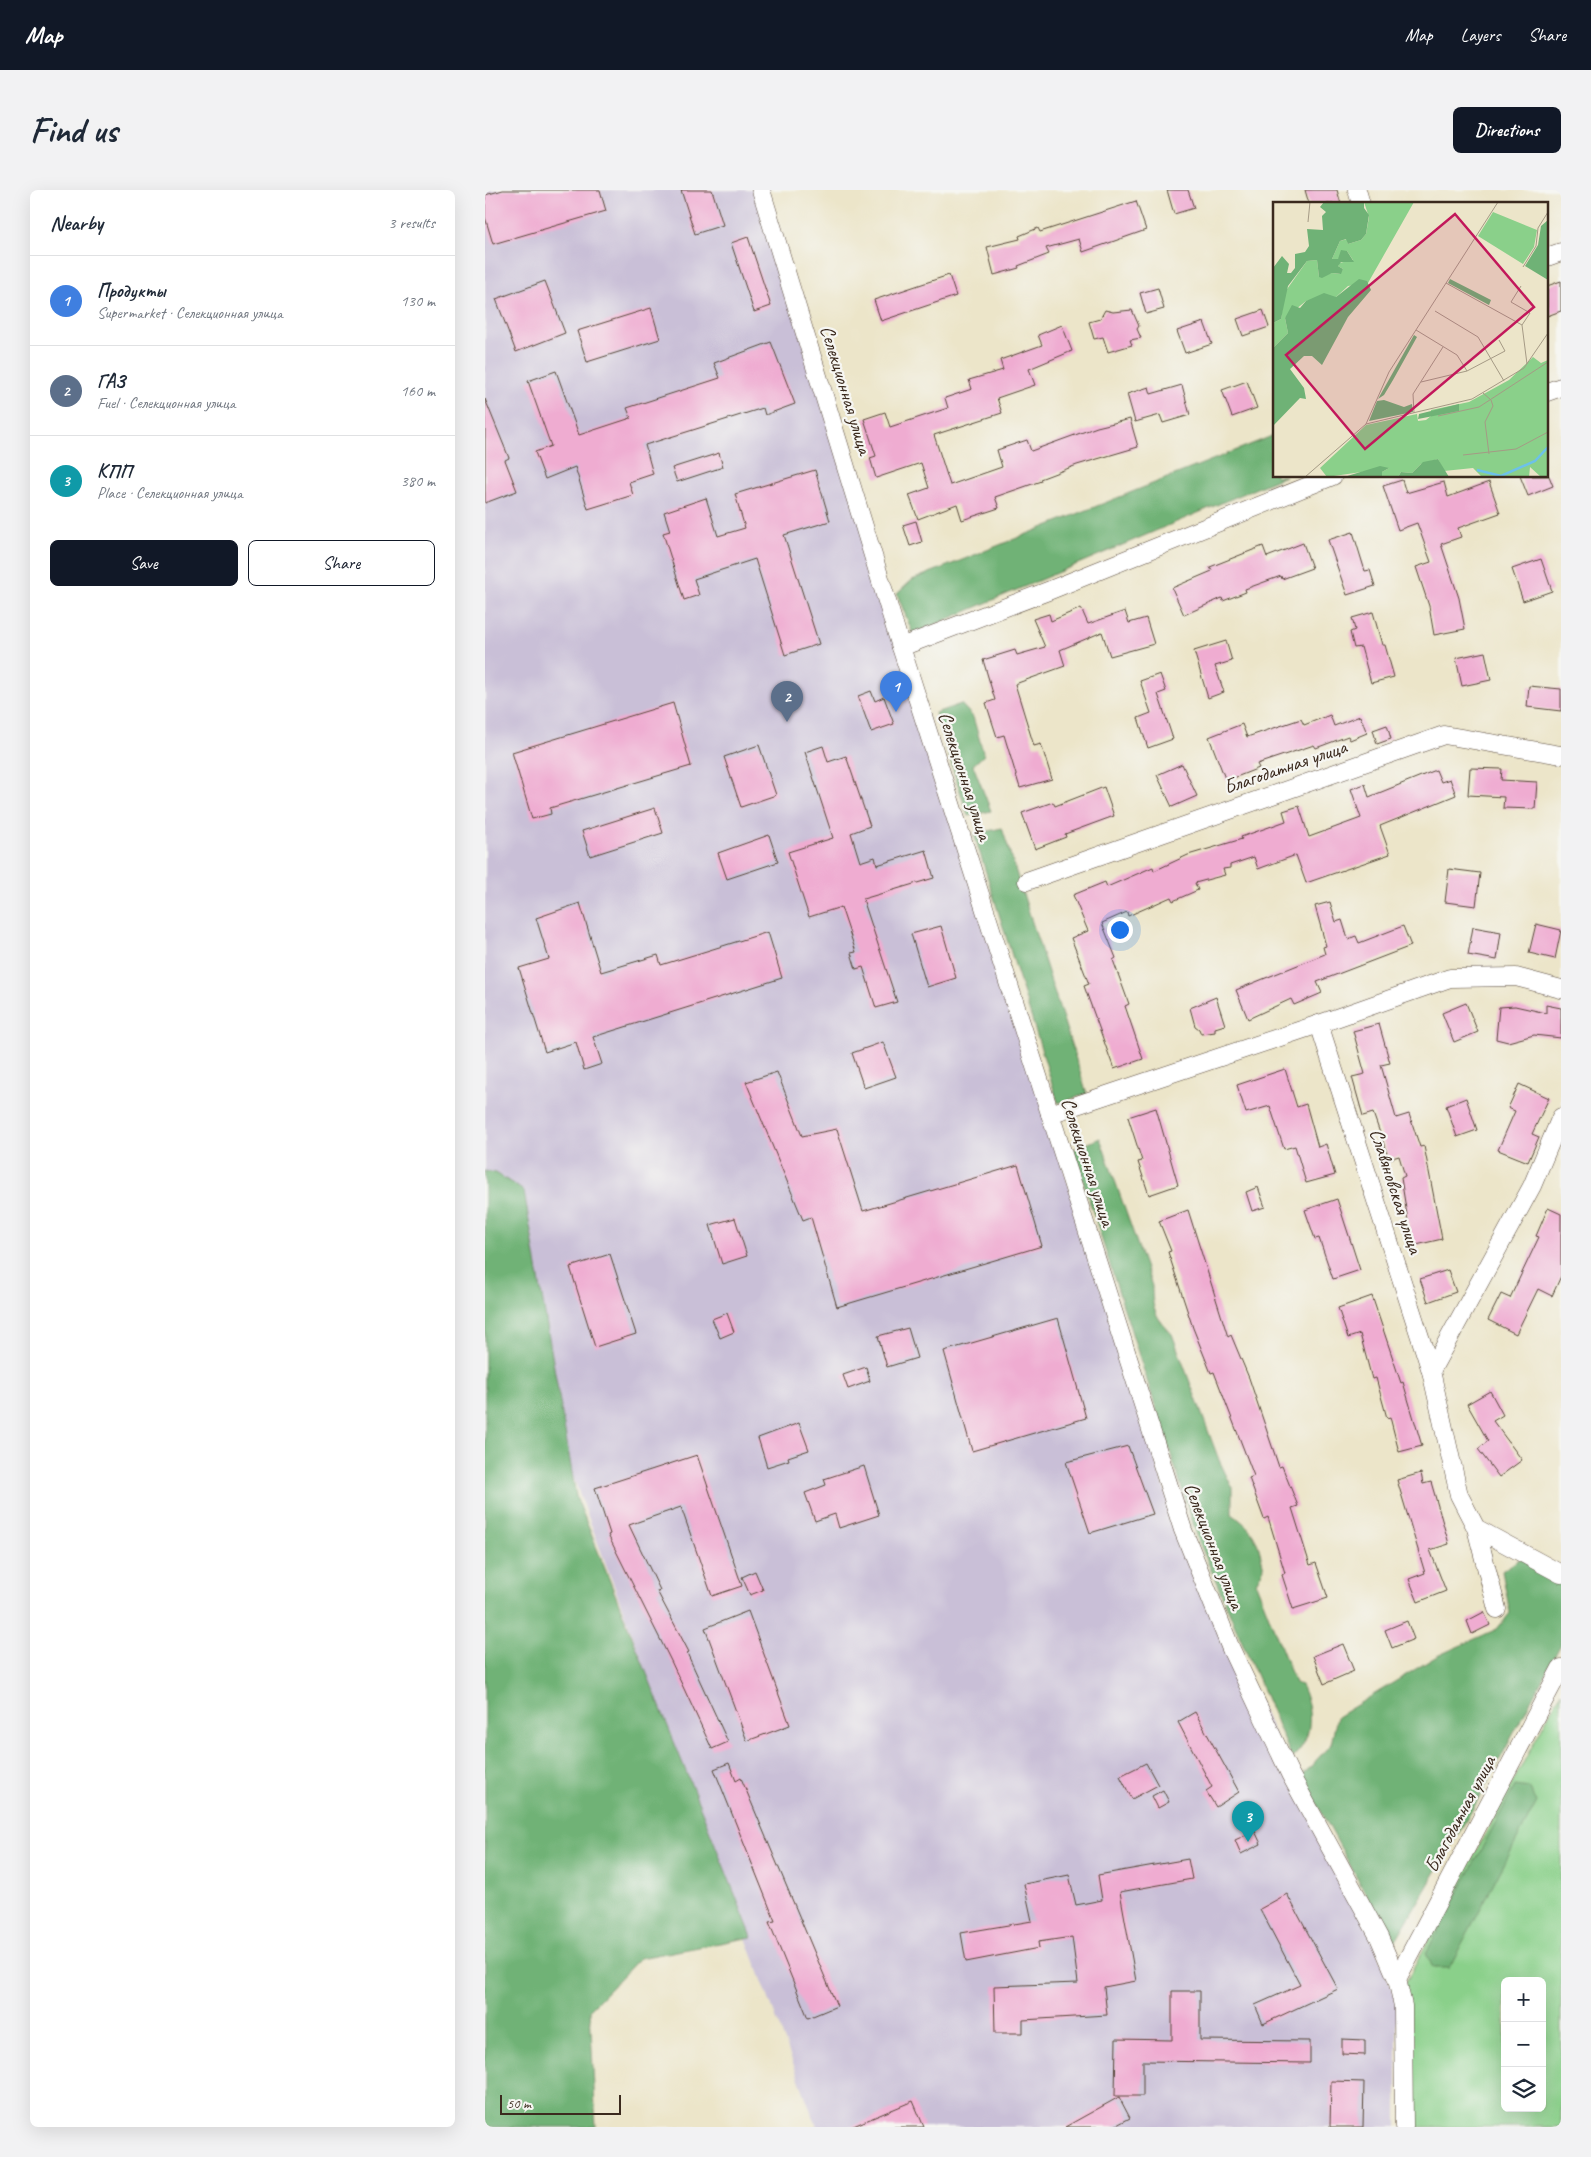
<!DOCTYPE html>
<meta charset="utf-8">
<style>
body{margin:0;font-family:Caveat,sans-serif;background:#f2f2f3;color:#1f2937}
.controls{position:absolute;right:15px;bottom:15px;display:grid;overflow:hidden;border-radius:8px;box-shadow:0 5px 20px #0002}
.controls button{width:45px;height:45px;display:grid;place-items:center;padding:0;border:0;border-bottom:1px solid #e0e1e3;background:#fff;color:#1f2937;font:25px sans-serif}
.scale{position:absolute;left:15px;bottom:12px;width:121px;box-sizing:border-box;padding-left:5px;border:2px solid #3b2a1e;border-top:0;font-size:14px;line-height:18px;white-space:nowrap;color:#3b2a1e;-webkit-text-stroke:4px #f6f6f2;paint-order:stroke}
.you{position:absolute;left:634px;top:739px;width:18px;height:18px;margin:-12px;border:4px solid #fff;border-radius:50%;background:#1a73e8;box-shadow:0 0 0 8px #1a73e833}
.badge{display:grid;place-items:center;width:32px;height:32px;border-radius:50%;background:#111827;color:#fff;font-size:16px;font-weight:700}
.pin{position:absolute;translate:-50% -41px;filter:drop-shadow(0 1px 2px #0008)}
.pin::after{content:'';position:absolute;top:26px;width:18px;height:15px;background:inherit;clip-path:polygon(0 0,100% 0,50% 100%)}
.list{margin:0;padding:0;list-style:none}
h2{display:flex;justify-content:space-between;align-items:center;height:65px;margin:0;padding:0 20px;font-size:21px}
h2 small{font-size:16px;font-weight:400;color:#747a83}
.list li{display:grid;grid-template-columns:32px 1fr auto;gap:15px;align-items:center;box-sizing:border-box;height:90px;padding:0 20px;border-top:1px solid #e0e1e3}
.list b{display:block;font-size:19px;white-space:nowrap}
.list p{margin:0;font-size:16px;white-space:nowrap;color:#747a83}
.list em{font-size:16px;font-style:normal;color:#747a83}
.actions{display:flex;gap:10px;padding:15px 20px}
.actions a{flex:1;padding:11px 0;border:1px solid #111827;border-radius:8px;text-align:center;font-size:18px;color:#111827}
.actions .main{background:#111827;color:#fff}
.icon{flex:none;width:28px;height:28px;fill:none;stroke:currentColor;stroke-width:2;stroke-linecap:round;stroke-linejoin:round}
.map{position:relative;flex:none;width:1076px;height:1937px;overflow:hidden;border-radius:8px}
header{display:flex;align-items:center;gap:30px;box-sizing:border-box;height:70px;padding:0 25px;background:#111827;color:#fff}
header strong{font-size:24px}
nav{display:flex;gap:28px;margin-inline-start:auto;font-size:18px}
.intro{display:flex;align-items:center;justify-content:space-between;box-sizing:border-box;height:120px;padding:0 30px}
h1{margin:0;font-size:35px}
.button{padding:12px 22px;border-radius:8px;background:#111827;color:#fff;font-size:18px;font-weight:700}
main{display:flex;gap:30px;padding:0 30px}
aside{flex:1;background:#fff;border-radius:8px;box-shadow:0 5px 20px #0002}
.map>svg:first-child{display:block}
.industrial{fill:#c9bfd7}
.green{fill:#8ad08a;stroke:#627d54;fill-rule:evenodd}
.forest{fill:#6fb276;stroke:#556e4a}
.building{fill:#efacd1}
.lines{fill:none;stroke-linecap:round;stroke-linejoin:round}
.minor-casing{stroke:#564638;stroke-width:19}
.minor{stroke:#fff;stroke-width:18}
.labels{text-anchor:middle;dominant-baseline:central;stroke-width:4.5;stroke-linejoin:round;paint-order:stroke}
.street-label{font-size:20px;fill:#3b2a1e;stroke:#f6f6f2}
.inset-river{fill:none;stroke:#6dc1e9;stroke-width:2.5}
.inset-road{fill:none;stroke:#a59a85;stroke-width:1}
.view{fill:#c2185b;fill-opacity:0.15;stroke:#c2185b;stroke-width:2.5}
.inset-edge{fill:none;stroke:#3b2a1e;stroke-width:2.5}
</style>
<header>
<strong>Map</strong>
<nav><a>Map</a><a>Layers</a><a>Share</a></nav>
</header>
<div class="intro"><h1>Find us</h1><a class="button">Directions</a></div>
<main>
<aside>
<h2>Nearby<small>3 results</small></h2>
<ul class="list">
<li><span class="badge" style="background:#3f7fe0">1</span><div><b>Продукты</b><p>Supermarket · Селекционная улица</p></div><em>130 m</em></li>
<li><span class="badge" style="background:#5c6f8a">2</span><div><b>ГАЗ</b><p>Fuel · Селекционная улица</p></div><em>160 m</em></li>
<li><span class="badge" style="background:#0f9aa8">3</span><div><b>КПП</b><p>Place · Селекционная улица</p></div><em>380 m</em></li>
</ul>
<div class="actions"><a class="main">Save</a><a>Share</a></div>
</aside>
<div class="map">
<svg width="1076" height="1937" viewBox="0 0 1076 1937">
<rect width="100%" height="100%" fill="#f6f6f2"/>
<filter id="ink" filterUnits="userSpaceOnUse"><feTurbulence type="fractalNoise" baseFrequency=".02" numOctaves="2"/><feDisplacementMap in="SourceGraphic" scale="10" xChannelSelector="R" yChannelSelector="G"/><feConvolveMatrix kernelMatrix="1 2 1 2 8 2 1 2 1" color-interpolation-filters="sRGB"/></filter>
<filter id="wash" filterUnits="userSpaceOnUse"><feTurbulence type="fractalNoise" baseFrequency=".0096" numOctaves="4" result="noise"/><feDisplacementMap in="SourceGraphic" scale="20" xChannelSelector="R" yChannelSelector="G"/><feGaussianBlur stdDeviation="1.12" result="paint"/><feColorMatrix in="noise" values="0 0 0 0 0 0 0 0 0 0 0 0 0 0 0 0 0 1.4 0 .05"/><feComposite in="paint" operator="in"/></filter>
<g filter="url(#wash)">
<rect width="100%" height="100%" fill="#ece5c9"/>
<path class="industrial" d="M0,0H271L694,1345L889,1752L912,1812V1937H332L0,1052Z"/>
<path class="green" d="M1076,1502V1937H927L928,1874L920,1794ZM1020,1791H1057V1918H1020Z"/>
<g class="forest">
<path d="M787,246L790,251V286H800L428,444L412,404L427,390Z"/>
<path d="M476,514L488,527L499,565L488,575L506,621L483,626L450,523Z"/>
<path d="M517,638L602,904L573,913L489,644Z"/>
<path d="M615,948L667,1096C667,1120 670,1126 687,1144L734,1270L747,1297V1324C772,1342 772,1350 779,1378L771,1393L810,1493L816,1495C828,1519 829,1549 807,1568L714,1352L588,960Z"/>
<path d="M0,981L11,983L39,1001L91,1306L267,1747L155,1768L105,1819L111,1937H0Z"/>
<path d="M1036,1368L1076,1392V1454L996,1605L908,1755L817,1586L846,1554L852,1527L952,1466L1012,1439L1025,1423L1017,1381Z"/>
<path d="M1030,1596L1044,1598L1052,1612L964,1778H948L941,1763Z"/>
</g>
<g id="blocks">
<g class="building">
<path d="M18,0H115L121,21L8,54L0,27V5Z"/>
<path d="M196,0H227L238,35L210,44Z"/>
<path d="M682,0H703L709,18L689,24Z"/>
<path d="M820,0H852L856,14H824Z"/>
<path d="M651,11L661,40L598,62L594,49L561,58L564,64L533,76L534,78L509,85L502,57L535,49L534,46L553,38L555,42Z"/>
<path d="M263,47L286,116L269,122L246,53Z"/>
<path d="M464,85L471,106L396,131L389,110Z"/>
<path d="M60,91L80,143L31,162L11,109Z"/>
<path d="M1076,91V121L1062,126V96Z"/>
<path d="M673,98L679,119L661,124L655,103Z"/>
<path d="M166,118L175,149L102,172L92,141Z"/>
<path d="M620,120L628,122L647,120L654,136L652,139L656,148L645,150L647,155L623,162L618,147L609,149L604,132L615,129Z"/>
<path d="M778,120L784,137L758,146L752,129Z"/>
<path d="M719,132L727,154L700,163L692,141Z"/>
<path d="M577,135L587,161L544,179L550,195L512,208L517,223L449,245L465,295L517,277L512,260L542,250L546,261L612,237L645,229L653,257L592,275L555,289L556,291L510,307L514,318L477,330L472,314L433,329L424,305L444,298L436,273L391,288L385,268L391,266L379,229L400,222L405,237L463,218L460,208L487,199L484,190L518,180L515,170L557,155L553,145Z"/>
<path d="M286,152L310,214L280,225L278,218L160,255L168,284L144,292L148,305L103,319L90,277L60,289L50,262L66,256L43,191L71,181L94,245L146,228L142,218L235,188L229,173Z"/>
<path d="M762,191L772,218L747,227L737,200Z"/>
<path d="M697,195L705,225L678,233L675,225L650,232L642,204L664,197L666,204Z"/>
<path d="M0,209L24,268L20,270L32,301L0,313Z"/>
<path d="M234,263L238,277L192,292L187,278Z"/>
<path d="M330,280L345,331L299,345L334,454L300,465L270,369L209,389L214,405L199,410L178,343L185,341L179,322L221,308L233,346L260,338L250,304Z"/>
<path d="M1035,286H1064L1068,296L1043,306Z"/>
<path d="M917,290L921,303L959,292L963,307L1004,292L1015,323L973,338L976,347L956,354L974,408L980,439L949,445L944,416L931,377L946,372L932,333L913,340L898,296Z"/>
<path d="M431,331L437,352L425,356L418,335Z"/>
<path d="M868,342L880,381L885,380L890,396L862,405L843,350Z"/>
<path d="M818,353L827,378L797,389L796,386L760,399L761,402L738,411L737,408L699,425L687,398L727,381L725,377L778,356L782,367Z"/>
<path d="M1056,369L1067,401L1038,411L1027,379Z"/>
<path d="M596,418L603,434L640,421L644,433L661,428L669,454L625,466L617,442L575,460L580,476L530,494L549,556L556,554L567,589L535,598L519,545L512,547L501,513L510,510L498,470L530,460L532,465L560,457L548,429L564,424L566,431Z"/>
<path d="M888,422L897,455H900L909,487L886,493L876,457L869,458L865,442L870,440L867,428Z"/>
<path d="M741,451L747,471L730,476L739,502L723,508L709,461Z"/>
<path d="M1000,462L1006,490L977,496L971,468Z"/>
<path d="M675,484L681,501L673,504L688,549L663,558L653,528L666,523L655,491Z"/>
<path d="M1044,496L1076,499V521L1042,517Z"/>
<path d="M386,501L390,511L399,507L409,534L386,542L373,506Z"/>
<path d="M188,513L206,576L65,618L66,624L47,629L27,562Z"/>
<path d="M845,525L849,536L875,526L882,543L865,550L863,546L831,558L829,555L772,574L774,578L741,591L724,547L757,534L762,547L816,529L819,535Z"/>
<path d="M902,535L906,549L892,554L888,540Z"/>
<path d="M274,555L291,605L256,617L239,567Z"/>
<path d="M338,556L343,572L361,566L385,636L366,643L375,672L390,667L392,675L441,660L449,688L378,709L412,812L391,818L378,777L371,779L366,763L371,762L356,717L324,727L303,662L348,648L320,562Z"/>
<path d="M697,574L712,606L687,617L672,585Z"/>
<path d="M985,578L1017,579L1016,590L1052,592L1050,619L1018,618L1019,607L983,605Z"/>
<path d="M951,580L956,592L965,589L971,605L895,636L905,664L821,693L811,665L773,679L769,667L745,675V678L738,679L740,685L710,693L713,700L688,711L686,707L643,726L642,722L617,733L631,768L628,770L644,814L640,816L658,869L629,879L599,796L604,794L586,748L603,741L588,705L620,692L622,697L668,677L669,681L703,665L757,649L756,647L801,631L798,621L814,616L824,647L876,628L866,599L880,594L884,607Z"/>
<path d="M619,597L629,626L580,644L581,647L550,659L537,623L568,612L570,616Z"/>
<path d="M170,618L178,643L105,666L97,641Z"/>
<path d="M284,645L293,672L242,689L233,663Z"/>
<path d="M964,679L995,683L991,716L960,712Z"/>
<path d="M845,712L851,732L857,730L863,749L871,746L874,753L918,736L926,756L832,792L837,803L809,815L806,809L763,829L751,800L840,764L838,757L841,756L830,716Z"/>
<path d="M95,713L116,782L173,765L176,775L283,742L297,788L108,847L117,874L99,880L91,852L60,862L34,778L64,769L51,728Z"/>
<path d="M1051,734L1076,740L1070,769L1044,763Z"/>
<path d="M456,736L471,788L442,797L426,744Z"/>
<path d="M988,737L1016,742L1012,770L983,765Z"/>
<path d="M731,807L740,835L730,838V842L716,844L714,839L710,836L705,818Z"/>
<path d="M981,813L993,842L969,852L957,823Z"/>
<path d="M1061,815L1076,818V848L1049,845L1023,852L1011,849L1014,817L1030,816L1061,823Z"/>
<path d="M894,834L905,873L896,875L911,928L924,924L935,957L939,956L957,1049L927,1056L916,988L920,986L914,966L904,969L888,923L878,926L867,887L880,884L868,841Z"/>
<path d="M398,852L411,887L379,898L367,863Z"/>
<path d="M800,879L812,917L821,914L833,957L841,954L850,985L821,993L810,956L799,959L785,916L761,923L752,895Z"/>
<path d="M292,882L317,946L352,939L378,1021L533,975L557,1056L352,1117L326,1027L318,1030L261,892Z"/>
<path d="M1034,894L1064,908L1047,944L1054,947L1043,972L1013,960L1030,921L1023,918Z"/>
<path d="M981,908L992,940L972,947L961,916Z"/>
<path d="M671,918L693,995L664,1005L653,972L657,971L643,927Z"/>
<path d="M773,997L780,1017L767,1021L761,1002Z"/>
<path d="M852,1009L875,1080L848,1089L834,1048L830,1049L820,1020Z"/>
<path d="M1063,1018L1076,1024V1086L1067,1106L1053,1099L1031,1144L1003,1130L1016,1104L1025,1108L1054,1047L1051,1046Z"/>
<path d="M703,1020L743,1147L746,1145L764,1188L794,1277L797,1276L813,1316L807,1318L825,1375L831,1373L843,1408L808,1419L797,1385L800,1383L783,1327L779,1329L764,1288L769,1286L729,1182L726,1183L708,1138L683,1062L686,1061L674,1031Z"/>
<path d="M250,1028L262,1066L237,1074L225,1035Z"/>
<path d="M125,1064L151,1144L110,1157L85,1077Z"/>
<path d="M963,1080L971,1102L943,1112L935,1089Z"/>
<path d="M887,1106L916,1193L918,1192L937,1256L914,1262L905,1227L902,1228L891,1188L887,1189L875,1144L863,1148L853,1118Z"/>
<path d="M242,1123L249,1142L235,1148L227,1129Z"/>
<path d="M573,1128L601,1228L487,1261L459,1161Z"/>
<path d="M423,1138L432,1168L402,1177L393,1146Z"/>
<path d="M381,1177L385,1191L363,1199L358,1185Z"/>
<path d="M1005,1201L1018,1225L1008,1231L1037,1270L1014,1287L993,1259L1003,1251L982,1214Z"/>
<path d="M314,1233L324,1260L303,1267L304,1270L282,1277L273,1248Z"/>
<path d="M643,1256L668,1324L605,1343L581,1272Z"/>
<path d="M212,1265L257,1396L227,1406L196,1317L144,1335L175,1400L172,1401L204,1462L202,1463L243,1552L227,1559L186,1471L123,1345L125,1344L110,1298Z"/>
<path d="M379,1276L394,1325L354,1338L350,1324L330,1331L320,1303L341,1295L339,1289Z"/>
<path d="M936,1283L938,1294L946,1292L964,1354L945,1360L961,1401L933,1412L924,1389L940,1383L912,1290Z"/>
<path d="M270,1381L278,1400L265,1405L257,1387Z"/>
<path d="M263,1421L305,1535L262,1551L220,1438Z"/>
<path d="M999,1422L1005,1435L987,1444L982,1431Z"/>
<path d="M922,1431L929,1449L907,1458L900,1440Z"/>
<path d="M858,1454L869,1481L839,1494L828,1466Z"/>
<path d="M710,1522L754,1602L731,1617L721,1601L727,1597L693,1532Z"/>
<path d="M244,1573L251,1591L256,1588L352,1816L323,1828L284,1732L290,1731L229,1579Z"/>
<path d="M661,1573L673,1595L647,1609L635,1586Z"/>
<path d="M678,1600L684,1612L673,1618L667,1606Z"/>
<path d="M770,1641L776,1654L756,1664L750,1650Z"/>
<path d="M703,1669L707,1689L635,1702L651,1791L619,1797L622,1825L538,1830V1843H510L509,1796L593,1793L587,1747L553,1752L554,1758L481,1772L476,1743L547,1731L539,1694L584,1685L591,1715L617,1710L613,1685Z"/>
<path d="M802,1704L853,1799L778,1834L770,1815L815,1795L775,1719Z"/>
<path d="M687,1801H715V1850L825,1851V1873L658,1871V1906H630L631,1849L687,1850Z"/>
<path d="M857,1849L880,1850V1865L857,1864Z"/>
<path d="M846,1891L879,1892L878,1937H845Z"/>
<path d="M634,1907L645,1928L628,1937H580Z"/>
<path d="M428,1911L439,1937H366Z"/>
</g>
</g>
</g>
<g filter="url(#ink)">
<use href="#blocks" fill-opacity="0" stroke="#564638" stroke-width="1"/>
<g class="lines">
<defs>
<g id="minor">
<path d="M276,0L416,457L698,1340L746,1459L805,1584L894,1747L912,1789L918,1816L919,1937"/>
<path d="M872,0L876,14"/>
<path d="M1062,67L1076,62"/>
<path d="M1062,202L1076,197"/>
<path d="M416,457L563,401L848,286"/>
<path d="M542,691L959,545L1076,565"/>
<path d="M834,834L946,1181L974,1305L991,1338L1076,1384"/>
<path d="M565,924L834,834L965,788L1031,787L1076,799"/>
<path d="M946,1181L1047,996L1076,927"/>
<path d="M991,1338L1012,1419"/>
<path d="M912,1789L1076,1478"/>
</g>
</defs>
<use href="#minor" class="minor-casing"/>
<use href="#minor" class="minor"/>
</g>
</g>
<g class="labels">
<g class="street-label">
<text transform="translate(361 200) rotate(73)">Селекционная улица</text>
<text transform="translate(800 577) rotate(-19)">Благодатная улица</text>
<text transform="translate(480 586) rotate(72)">Селекционная улица</text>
<text transform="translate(603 972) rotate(72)">Селекционная улица</text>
<text transform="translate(911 1001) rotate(72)">Славяновская улица</text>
<text transform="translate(729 1356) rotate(69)">Селекционная улица</text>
<text transform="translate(975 1624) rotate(-62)">Благодатная улица</text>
</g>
</g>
<g transform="translate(788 12)">
<rect width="275" height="275" fill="#ece5c9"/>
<path d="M91,0H141L95,81L75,84L63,95L33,99L12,116L15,131L0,146V121L8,117L12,90L34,59L44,58L46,75L59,71L67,72L70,67L65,64L66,61L80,58L74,49L65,57H59L67,39L74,37L75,42L88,38L93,32L96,15ZM220,10L264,28L261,45L250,62L205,34ZM260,155L268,161L275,158V275H268L257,265L256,275H209L200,266L171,269L165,257L148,262L139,271L128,270L125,275H109V270L116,266L54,275L47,266L93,223L144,212L145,219L153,218L158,214V208L196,200L236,178Z" fill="#8ad08a"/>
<path d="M51,0H91V6L96,13L93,32L88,38L75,42L73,37L67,39L59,57H65L68,48L74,49L81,60H68L65,64L70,67L68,72L59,71L49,76L46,75L44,58L34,59L15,84L8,117L0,121V66L9,54L16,62L14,71H18L22,66V52L32,50L36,44L34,27L50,28L49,14L53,10L47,5ZM275,18V78L252,64L265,43L268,24ZM86,77L94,79L98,88L75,115L49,163L39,154H31L17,167L31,186L33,197L27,196L0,224V146L15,131L12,116L19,103L27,106L33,99L51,91L63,95ZM177,77L218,98L216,103L175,81ZM141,133L144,135L120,178L111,193L105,197ZM111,198L131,205L139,202L140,210L96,219L104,199ZM186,202V209L145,217L146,212ZM165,257L176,275H125L128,270L139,271L150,260ZM107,264L116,266L109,270V275H71Z" fill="#6fb276"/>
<path class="inset-river" d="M204,268L228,274L262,259L275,245"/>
<path class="inset-road" d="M35,20L37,0M250,65L263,44L265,26L275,10M173,81L249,123M248,84L238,100L257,111L249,123M162,109L205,135L231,179M249,123L254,162M143,128L184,153L194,169M148,180L194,169L232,149L226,138M210,191L218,198L220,204L212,220L216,252M141,211L140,192L170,145M165,214L206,205L275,160M93,222L199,197L251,166L275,131M190,253L243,247L275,230M32,275L93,222L116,170L225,0"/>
<path class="view" d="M182,12L261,105L92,247L13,153Z"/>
<rect width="275" height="275" class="inset-edge"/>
</g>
</svg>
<div class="controls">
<button>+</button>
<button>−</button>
<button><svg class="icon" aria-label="layers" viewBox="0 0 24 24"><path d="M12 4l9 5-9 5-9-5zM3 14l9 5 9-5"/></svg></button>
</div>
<div class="scale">50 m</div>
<div class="you"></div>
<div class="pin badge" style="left:411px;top:522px;background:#3f7fe0">1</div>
<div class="pin badge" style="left:302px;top:532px;background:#5c6f8a">2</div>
<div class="pin badge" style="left:763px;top:1652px;background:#0f9aa8">3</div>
</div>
</main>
